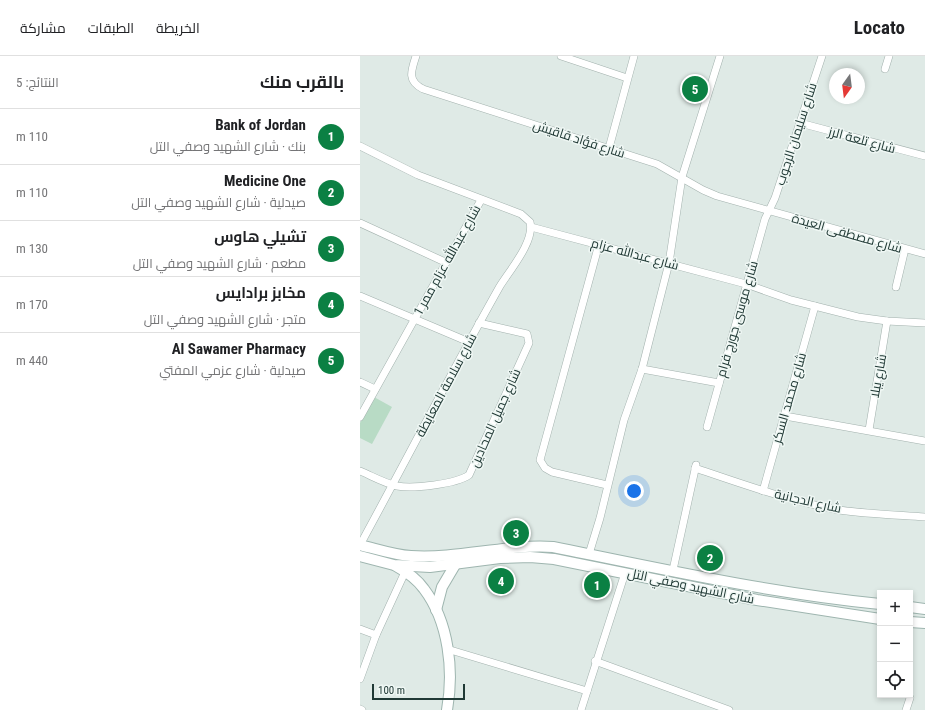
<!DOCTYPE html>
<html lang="ar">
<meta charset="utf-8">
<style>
body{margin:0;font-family:"Roboto Condensed",Cairo,sans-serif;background:#f6f6f6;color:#202124;direction:rtl}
.controls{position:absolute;right:12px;bottom:12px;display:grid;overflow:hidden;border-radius:0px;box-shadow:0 2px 6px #0003}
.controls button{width:36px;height:36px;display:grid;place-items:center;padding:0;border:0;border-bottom:1px solid #e0e0e0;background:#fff;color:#202124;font:20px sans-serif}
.compass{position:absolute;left:469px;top:12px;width:36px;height:36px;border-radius:50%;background:#fff;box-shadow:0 2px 6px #0003;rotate:194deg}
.scale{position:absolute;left:12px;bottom:10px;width:93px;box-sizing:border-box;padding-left:4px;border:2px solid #203935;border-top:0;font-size:11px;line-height:14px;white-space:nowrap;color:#203935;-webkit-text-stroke:3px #eff7f4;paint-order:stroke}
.you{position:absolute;left:274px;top:435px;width:14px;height:14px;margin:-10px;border:3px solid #fff;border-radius:50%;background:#1a73e8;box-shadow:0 0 0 6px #1a73e833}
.badge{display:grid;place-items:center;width:26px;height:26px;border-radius:50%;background:#0b8043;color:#fff;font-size:13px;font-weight:700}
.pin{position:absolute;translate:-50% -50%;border:2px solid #fff;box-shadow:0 1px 4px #0006}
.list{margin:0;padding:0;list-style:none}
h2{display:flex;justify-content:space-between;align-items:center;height:52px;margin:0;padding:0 16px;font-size:17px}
h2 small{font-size:13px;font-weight:400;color:#757577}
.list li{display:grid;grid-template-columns:26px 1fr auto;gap:12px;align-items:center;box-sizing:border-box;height:56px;padding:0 16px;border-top:1px solid #e0e0e0}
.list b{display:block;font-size:15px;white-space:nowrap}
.list p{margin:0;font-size:13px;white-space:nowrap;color:#757577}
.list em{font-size:13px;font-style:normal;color:#757577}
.icon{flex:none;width:22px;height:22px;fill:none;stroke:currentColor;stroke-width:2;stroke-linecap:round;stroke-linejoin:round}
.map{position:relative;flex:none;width:565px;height:654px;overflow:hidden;direction:ltr}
header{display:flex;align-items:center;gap:24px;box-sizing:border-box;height:56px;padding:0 20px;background:#fff;border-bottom:1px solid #e0e0e0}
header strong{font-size:19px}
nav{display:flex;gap:22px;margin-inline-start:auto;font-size:14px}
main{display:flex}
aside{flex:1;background:#fff}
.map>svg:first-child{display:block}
.green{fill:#b8dbc5}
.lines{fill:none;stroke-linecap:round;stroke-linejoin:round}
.street-casing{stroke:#a2b1ad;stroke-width:8}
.secondary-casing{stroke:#9eb5af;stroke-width:12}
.street{stroke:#fff;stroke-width:7}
.secondary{stroke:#fff;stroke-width:10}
.labels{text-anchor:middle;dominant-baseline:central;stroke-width:3;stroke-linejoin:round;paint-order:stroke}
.street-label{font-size:13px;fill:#203935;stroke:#eff7f4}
</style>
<header>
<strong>Locato</strong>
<nav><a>الخريطة</a><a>الطبقات</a><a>مشاركة</a></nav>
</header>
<main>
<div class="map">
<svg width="565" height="654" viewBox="0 0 565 654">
<rect width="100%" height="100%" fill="#dfeae6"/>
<path class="green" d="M14,341L32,351L12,388L0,382V367Z"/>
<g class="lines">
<defs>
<g id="street">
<path d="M56,0C51,15 47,25 63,33L297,108L343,134L357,140L565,198"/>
<path d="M201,0L267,22"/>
<path d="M525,13L529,0"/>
<path d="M440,67L565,100"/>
<path d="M0,90L58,119L161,158L170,166C175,185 150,214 140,230C92,315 47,403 0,489"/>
<path d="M249,92L274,0"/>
<path d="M0,167L85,206"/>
<path d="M171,171L386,228L431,244L498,261L527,265L565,267"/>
<path d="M239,188L180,404L185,412L192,416L247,429"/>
<path d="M536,231L545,193"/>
<path d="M0,240L109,286"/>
<path d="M282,313L359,327"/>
<path d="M0,326L15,333"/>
<path d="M425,360L565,385"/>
<path d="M0,361L121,144"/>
<path d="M347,371L405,163L415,142L462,0"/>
<path d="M509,374L527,265"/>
<path d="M335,412C382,428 430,445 479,454C508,458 537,459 565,461"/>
<path d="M0,415C12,420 24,427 37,430C53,433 96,428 109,419L169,287L167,278L119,267"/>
<path d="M403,435L455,250"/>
<path d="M229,498L240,462L264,364L282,313L309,207L322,121L360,0"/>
<path d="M313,514L336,409"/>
<path d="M0,573L16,579"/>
<path d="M87,593L227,635"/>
<path d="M235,605L369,654"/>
<path d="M0,623L16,579L45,516"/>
<path d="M0,653L2,654"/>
<path d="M221,654L265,517"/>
<path d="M546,654L550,642"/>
</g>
<g id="secondary">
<path d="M0,489C17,493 34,499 51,500C99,503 145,488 193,491C301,513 410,537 520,548"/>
<path d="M0,500L34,509L70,511L140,502L170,501L194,503L397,544L520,563"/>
<path d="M36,510C47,516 57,523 64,533C89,566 94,615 87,654"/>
<path d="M550,551L565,553"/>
<path d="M76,554L82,531L95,509"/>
<path d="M550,566L565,567"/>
</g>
</defs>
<use href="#street" class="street-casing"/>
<use href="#secondary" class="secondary-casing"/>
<use href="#street" class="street"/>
<use href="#secondary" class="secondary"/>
</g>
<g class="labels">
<g class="street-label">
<text transform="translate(436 78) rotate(-72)">شارع سليمان الرجوب</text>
<text transform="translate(219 83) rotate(18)">شارع فؤاد قاقيش</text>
<text transform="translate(502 84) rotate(15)">شارع تلعة الرز</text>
<text transform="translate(487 177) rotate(16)">شارع مصطفى العيدة</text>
<text transform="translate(275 198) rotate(15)">شارع عبدالله عزام</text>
<text transform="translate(87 204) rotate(-61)">شارع عبدالله عزام ممر 1</text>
<text transform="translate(377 263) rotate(-74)">شارع موسى جورج فرام</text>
<text transform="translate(518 320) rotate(-80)">شارع يبلا</text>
<text transform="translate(86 329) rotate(-62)">شارع سلامة المعايطة</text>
<text transform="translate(429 342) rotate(-74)">شارع محمد السكر</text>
<text transform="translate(135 362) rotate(-66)">شارع جميل المحادين</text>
<text transform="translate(448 445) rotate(13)">شارع الدجانية</text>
<text transform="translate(331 530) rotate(12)">شارع الشهيد وصفي التل</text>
</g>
</g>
</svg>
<div class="controls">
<button>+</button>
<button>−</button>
<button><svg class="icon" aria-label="locate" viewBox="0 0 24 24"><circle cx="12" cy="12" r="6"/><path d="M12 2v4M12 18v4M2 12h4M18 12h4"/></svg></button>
</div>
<svg class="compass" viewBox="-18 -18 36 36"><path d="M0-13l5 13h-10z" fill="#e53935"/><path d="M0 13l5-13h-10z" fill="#757577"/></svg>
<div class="scale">100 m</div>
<div class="you"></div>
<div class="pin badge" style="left:237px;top:529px">1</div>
<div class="pin badge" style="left:350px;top:502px">2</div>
<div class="pin badge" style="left:156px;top:477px">3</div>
<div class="pin badge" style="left:141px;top:525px">4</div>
<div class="pin badge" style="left:335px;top:33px">5</div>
</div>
<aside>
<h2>بالقرب منك<small>النتائج: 5</small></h2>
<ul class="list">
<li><span class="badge">1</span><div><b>Bank of Jordan</b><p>بنك · شارع الشهيد وصفي التل</p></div><em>110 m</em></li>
<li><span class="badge">2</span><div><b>Medicine One</b><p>صيدلية · شارع الشهيد وصفي التل</p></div><em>110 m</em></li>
<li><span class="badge">3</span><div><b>تشيلي هاوس</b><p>مطعم · شارع الشهيد وصفي التل</p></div><em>130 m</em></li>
<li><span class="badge">4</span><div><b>مخابز برادايس</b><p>متجر · شارع الشهيد وصفي التل</p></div><em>170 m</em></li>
<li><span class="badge">5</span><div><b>Al Sawamer Pharmacy</b><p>صيدلية · شارع عزمي المفتي</p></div><em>440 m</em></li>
</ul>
</aside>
</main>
